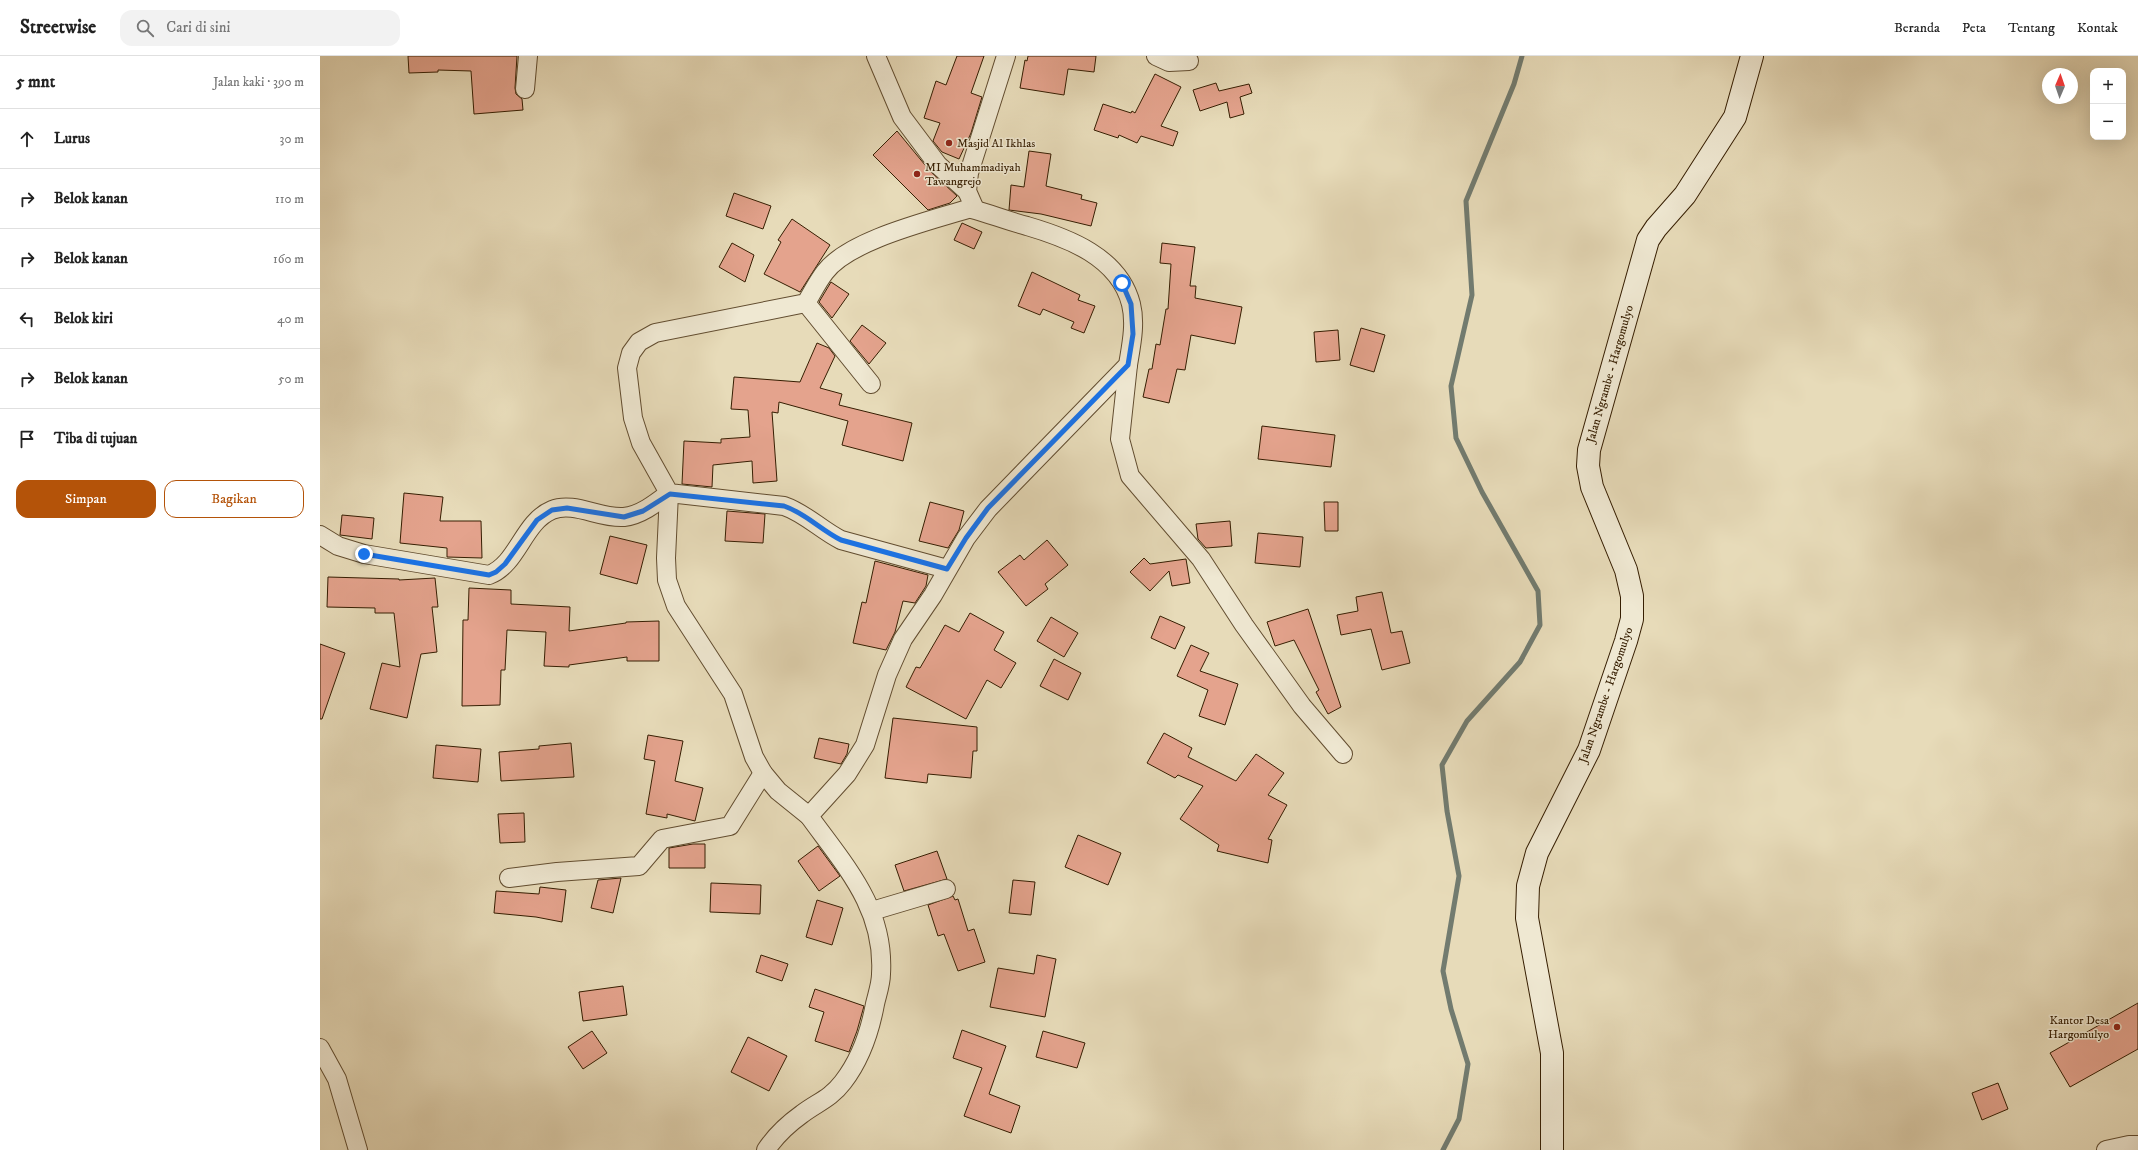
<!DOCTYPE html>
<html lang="id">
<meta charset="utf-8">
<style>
body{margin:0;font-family:"IM FELL DW Pica",serif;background:#f2f2f2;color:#222}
.controls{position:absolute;right:12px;top:12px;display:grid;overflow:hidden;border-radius:8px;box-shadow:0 4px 16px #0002}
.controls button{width:36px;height:36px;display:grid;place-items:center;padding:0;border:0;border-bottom:1px solid #e0e0e0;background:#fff;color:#222;font:20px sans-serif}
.compass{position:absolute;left:1722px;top:12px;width:36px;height:36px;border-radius:50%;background:#fff;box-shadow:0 4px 16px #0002;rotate:2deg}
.stop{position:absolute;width:12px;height:12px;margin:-9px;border:3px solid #1a73e8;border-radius:50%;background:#fff}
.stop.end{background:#1a73e8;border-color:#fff;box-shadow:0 1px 4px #0008}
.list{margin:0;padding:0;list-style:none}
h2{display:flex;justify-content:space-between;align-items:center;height:52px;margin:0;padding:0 16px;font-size:17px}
h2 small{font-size:13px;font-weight:400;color:#767676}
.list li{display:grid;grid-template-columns:26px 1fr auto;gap:12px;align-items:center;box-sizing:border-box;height:60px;padding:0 16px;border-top:1px solid #e0e0e0}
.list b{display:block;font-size:15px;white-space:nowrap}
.list em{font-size:13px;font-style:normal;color:#767676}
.actions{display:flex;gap:8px;padding:12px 16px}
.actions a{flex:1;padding:9px 0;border:1px solid #b45309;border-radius:12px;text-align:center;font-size:14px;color:#b45309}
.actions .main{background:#b45309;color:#fff}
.icon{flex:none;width:22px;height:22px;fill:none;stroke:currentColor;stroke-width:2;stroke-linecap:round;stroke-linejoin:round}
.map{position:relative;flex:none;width:1818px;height:1094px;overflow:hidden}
header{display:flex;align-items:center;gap:24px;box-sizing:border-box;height:56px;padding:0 20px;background:#fff;border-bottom:1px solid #e0e0e0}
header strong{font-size:19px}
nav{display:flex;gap:22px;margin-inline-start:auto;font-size:14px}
.search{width:280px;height:36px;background:#f2f2f2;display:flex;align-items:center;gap:10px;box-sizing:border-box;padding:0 14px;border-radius:12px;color:#767676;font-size:15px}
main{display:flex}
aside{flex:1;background:#fff}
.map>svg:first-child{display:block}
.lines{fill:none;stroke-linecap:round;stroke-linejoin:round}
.stream{stroke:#727b6f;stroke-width:5}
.building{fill:#e4a38d;stroke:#361e02}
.street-casing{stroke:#624d30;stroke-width:20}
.secondary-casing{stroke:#361e02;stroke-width:24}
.street{stroke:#efe8d2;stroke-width:18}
.secondary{stroke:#efe8d2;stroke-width:22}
.route{stroke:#1a73e8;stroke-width:5}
.poi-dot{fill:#8f2418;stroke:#efe8d2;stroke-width:1.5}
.labels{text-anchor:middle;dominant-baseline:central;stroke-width:3;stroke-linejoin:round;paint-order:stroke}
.poi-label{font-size:12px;fill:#361e02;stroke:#efe8d2;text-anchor:start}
.street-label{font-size:12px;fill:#361e02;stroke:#efe8d2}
</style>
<header>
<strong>Streetwise</strong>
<div class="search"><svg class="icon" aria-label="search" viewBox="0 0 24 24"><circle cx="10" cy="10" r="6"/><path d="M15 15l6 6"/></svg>Cari di sini</div>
<nav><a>Beranda</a><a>Peta</a><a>Tentang</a><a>Kontak</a></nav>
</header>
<main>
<aside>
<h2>5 mnt<small>Jalan kaki · 390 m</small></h2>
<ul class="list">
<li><svg class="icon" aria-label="ahead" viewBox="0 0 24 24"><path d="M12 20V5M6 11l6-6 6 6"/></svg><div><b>Lurus</b></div><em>30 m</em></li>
<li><svg class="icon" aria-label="right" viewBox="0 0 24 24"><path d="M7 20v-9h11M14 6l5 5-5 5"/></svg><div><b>Belok kanan</b></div><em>110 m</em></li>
<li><svg class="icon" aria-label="right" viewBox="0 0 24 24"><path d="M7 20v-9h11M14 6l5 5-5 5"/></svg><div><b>Belok kanan</b></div><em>160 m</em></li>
<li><svg class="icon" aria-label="left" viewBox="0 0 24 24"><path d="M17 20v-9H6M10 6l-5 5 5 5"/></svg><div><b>Belok kiri</b></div><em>40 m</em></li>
<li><svg class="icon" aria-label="right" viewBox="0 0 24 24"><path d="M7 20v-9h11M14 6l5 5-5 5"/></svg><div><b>Belok kanan</b></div><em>50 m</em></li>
<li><svg class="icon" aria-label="arrive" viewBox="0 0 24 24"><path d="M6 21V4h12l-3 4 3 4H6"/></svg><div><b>Tiba di tujuan</b></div></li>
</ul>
<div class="actions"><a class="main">Simpan</a><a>Bagikan</a></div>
</aside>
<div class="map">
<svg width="1818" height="1094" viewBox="0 0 1818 1094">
<rect width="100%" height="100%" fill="#e7dbb9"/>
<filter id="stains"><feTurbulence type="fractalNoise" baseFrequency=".005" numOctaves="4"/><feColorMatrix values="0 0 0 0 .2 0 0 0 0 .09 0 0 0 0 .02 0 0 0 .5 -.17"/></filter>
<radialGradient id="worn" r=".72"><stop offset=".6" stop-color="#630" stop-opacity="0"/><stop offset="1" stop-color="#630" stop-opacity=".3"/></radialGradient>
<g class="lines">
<path class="stream" d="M1123,1094L1139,1063L1148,1008L1131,953L1123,915L1139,820L1127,755L1122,709L1147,665L1200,606L1220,569L1218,535L1162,436L1136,382L1131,330L1152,239L1146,145L1194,28L1202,0"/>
</g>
<g class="building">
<path d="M88,0H197L195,32L196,38L202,43L203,54L154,58L151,15L118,14V16L89,17Z"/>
<path d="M637,0H664L651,37L662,41L651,77L639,103L622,96L613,85L620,67L604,62L616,25L626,29Z"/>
<path d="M708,0H776L774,16L748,13L744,39L700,32L705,4L707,5Z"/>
<path d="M835,18L861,31L841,70L858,76L853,90L821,80L817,87L799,79L798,82L774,74L783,48L811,57L812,55L815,57Z"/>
<path d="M896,27L899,35L929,28L932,37L920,41L924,58L910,62L907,46L880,55L873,34Z"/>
<path d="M577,75L610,115L637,140L630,147L608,154L553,99Z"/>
<path d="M709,95L731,98L726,130L762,139L761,143L777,147L771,170L721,158L689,154L691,129L704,131Z"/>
<path d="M414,137L451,150L443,173L406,160Z"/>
<path d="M472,163L510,189L480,236L444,218L461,186L458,184Z"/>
<path d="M642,167L662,176L654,193L634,184Z"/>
<path d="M412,187L434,199L425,226L399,211Z"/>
<path d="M842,187L875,191L870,230H876L875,242L922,251L915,288L871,279L865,314L857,313L849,347L823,341L829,313H832L836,288L840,289L846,253H848L851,208L840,207Z"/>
<path d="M712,216L760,239L758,244L775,250L764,277L751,272L754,266L723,253L720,259L698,250Z"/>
<path d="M511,226L529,238L512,262L499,246Z"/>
<path d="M542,269L566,287L549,308L530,285Z"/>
<path d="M1041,272L1065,279L1054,316L1030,309Z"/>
<path d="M1018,274L1020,304L996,306L994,276Z"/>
<path d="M497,287L509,292L515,300L500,332L522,338L519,349L592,367L583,405L522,389L528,365L459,346L458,357L452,356L457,425L433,427L432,405L393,409L392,431L362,428L364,385L401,387V383L430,381L428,354L411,353L414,321L480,326Z"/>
<path d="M942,370L1015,379L1011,411L938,403Z"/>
<path d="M84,437L123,441L120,465H161L162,502L127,501V492L80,487Z"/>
<path d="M610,446L644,455L639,474L628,492L599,485Z"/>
<path d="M1004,446H1018V475H1005Z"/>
<path d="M407,455L445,458L443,487L405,485Z"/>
<path d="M22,459L54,462L52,483L20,479Z"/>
<path d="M910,465L912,490L886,492L878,483L876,468Z"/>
<path d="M938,477L983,481L980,511L935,507Z"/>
<path d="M290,480L327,489L317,528L280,518Z"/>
<path d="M727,484L748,509L725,528L728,533L706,550L678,516L700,499L704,504Z"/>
<path d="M824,502L830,508L866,503L870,527L852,530L849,515L830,535L810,516Z"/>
<path d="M555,505L608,519L606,530L595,547L583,545L575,576L566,594L533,587L542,546L546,547Z"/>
<path d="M8,521L79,523V524L115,522L118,551H112L117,596L101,598L87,662L50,653L62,607L80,611L74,557H55V552L7,551Z"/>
<path d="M149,532L191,534V548L250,551L249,575L306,567V566L339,565V605H307V601L249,609V611L224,610L226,576L187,574L185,614H181L180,649L142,650L143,564H148Z"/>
<path d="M1062,536L1071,577L1082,575L1090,607L1062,614L1051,573L1021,579L1017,559L1038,555L1036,541Z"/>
<path d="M988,553L1021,651L1008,658L996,636L999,634L974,584L955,590L947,566Z"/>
<path d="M650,557L684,576L674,594L696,607L681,632L667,624L646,663L586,631L596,611L600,612L625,569L639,576Z"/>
<path d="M840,560L865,571L855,593L831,582Z"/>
<path d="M731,561L758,577L744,601L717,585Z"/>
<path d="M0,588L25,597L2,663H0Z"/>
<path d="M871,589L889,597L880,615L918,628L905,669L879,660L888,634L857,620Z"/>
<path d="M734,603L761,617L748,644L720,630Z"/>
<path d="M573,662L657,671V695H653L651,722L608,718L607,727L565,722Z"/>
<path d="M844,677L872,692L868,701L916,725L936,698L964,717L948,739L967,749L948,783L952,784L948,807L897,795L899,789L860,763L883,730L858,719L855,722L827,707Z"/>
<path d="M328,679L363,685L355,725L383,732L375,765L347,758V762L326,758L335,705L324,703Z"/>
<path d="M499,682L529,688L527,698L521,708L494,702Z"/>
<path d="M251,687L254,721L181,725L179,696L219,693V690Z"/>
<path d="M116,689L161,693L158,726L113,722Z"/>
<path d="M204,757L205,786L180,787L178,758Z"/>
<path d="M758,779L801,797L788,829L745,811Z"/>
<path d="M373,788H385V812H349V792Z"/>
<path d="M498,790L520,820L499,835L478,805Z"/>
<path d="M617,795L627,823L584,835L575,809Z"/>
<path d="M301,822L293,857L271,852L278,824Z"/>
<path d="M693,824L715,826L711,859L689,857Z"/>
<path d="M391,827L441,829L440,858L390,856Z"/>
<path d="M220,831L246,834L242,866L216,861L174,857L176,835L219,838Z"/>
<path d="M633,840L635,844L638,843L648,875L654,873L665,906L638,915L624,878L618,880L608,849Z"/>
<path d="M497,844L523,852L512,889L486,881Z"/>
<path d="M441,899L468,908L462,925L436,916Z"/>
<path d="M717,899L736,903L725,961L670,951L678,912L714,918Z"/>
<path d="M303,930L307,959L263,965L259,936Z"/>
<path d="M495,933L544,950L537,975L529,996L495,985L504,956L489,951Z"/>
<path d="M1818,947V993L1750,1031L1730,997Z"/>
<path d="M642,974L686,990L669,1038L700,1050L691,1077L644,1060L662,1012L633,1002Z"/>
<path d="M272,975L287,997L263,1013L248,991Z"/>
<path d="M723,975L765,987L757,1012L716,1001Z"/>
<path d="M428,981L467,1000L449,1035L411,1016Z"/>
<path d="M1678,1027L1688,1053L1662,1064L1652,1037Z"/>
</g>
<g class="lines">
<defs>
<g id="street">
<path d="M556,0L582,61L618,109L647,135"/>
<path d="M836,0L849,6L869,5"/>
<path d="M205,33L208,0"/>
<path d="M486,247L551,328"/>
<path d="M808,309L800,383L810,420L881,503L924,569L982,650L1023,698"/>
<path d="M349,437L346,502L347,524L356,550L413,638L434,701L443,717L458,735L489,760"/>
<path d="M0,479L18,490L44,498L169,519C198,508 203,466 232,454C254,445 280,463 304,461C321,459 336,447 349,437"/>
<path d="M627,513L521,484C501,474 485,457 464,450L349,437L321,387L313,362L307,312L311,297L319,286L335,277L486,247C492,237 498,225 505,216C530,183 614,164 654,151"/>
<path d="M189,822L237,816L319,810L342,783L410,770L443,717"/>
<path d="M552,855L626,833"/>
<path d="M0,992L17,1023L38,1094"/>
<path d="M446,1094C456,1079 468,1068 482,1058C498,1046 510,1043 523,1026C540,1004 550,975 555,948C557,939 561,928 561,918C565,852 525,810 489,760L527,718L545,689L567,619L583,583L613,539L646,482L668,453L808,309C811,290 816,268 811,248C799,201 748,182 707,170C688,165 670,158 652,153L654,151L647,135L649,117L686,0"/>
<path d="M1786,1094L1809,1089H1818"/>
</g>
<path id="secondary" d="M1232,1094V997L1207,862L1208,830L1217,797L1269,694L1306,585L1312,563V540L1306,514L1272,431L1268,410L1269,394L1328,184L1336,172L1365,139L1415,61L1432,0"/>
</defs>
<use href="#street" class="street-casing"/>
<use href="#secondary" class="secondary-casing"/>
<use href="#street" class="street"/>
<use href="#secondary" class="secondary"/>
</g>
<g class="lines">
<path class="route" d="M44,498L169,519L176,516L185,508L217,464L232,454L247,452L304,461L323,455L350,438L464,450C485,457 501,474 521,484L627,513L646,482L668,452L808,309L813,278L811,248L802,227"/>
</g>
<g class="poi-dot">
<circle cx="629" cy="87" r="4"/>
<circle cx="597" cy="118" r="4"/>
<circle cx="1797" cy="971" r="4"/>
</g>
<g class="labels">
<g class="poi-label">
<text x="637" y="87">Masjid Al Ikhlas</text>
<text x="605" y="111">MI Muhammadiyah<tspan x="605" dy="14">Tawangrejo</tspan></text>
<text x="1789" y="964" text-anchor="end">Kantor Desa<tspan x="1789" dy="14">Hargomulyo</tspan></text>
</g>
<g class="street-label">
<text transform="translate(1290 318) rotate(-74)">Jalan Ngrambe - Hargomulyo</text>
<text transform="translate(1286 639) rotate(-71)">Jalan Ngrambe - Hargomulyo</text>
</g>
</g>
<rect width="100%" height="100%" filter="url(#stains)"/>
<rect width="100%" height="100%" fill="url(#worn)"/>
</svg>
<div class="controls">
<button>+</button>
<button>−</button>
</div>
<svg class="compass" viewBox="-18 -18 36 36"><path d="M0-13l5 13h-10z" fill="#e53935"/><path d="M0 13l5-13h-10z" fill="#767676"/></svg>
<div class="stop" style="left:802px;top:227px"></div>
<div class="stop end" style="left:44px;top:498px"></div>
</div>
</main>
